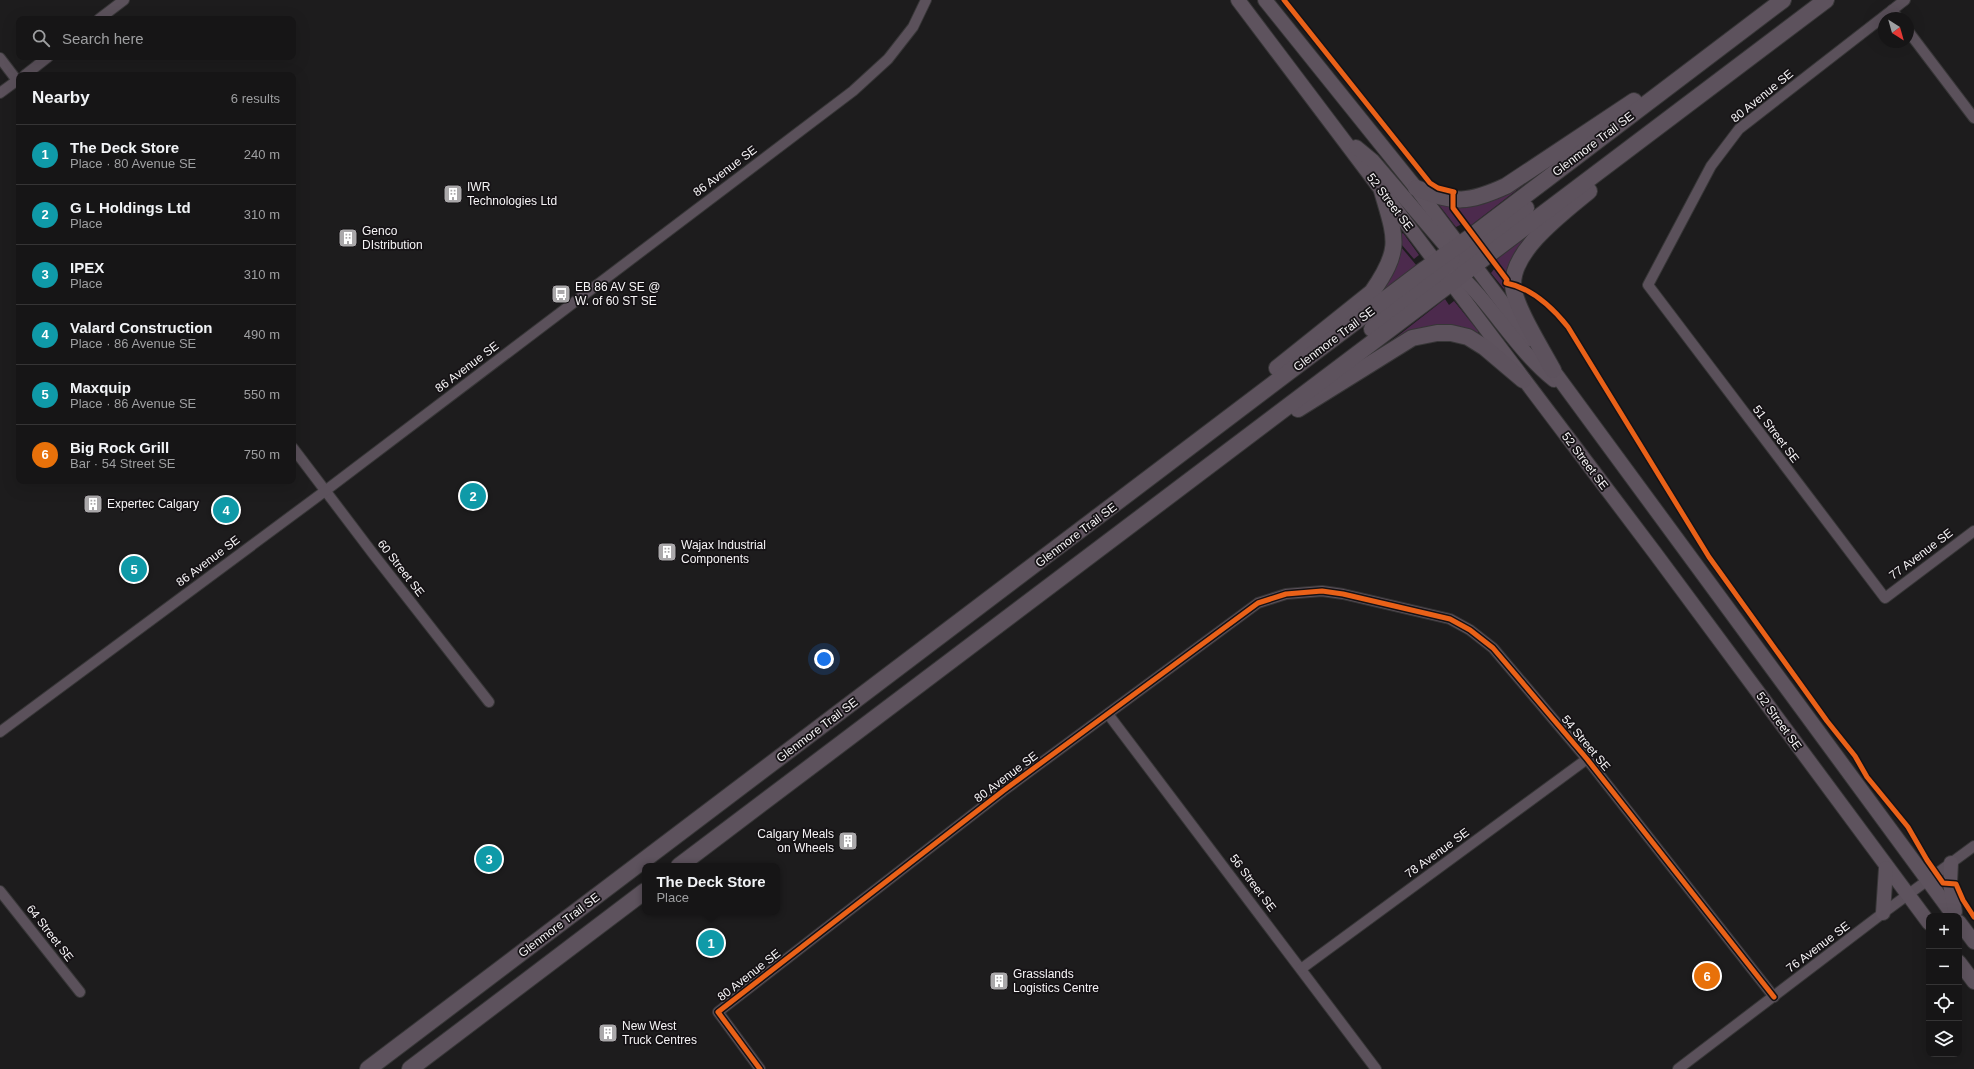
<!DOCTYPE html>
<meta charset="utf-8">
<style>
body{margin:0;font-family:Helvetica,sans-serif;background:#232223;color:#f1f3f6}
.controls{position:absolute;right:12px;bottom:12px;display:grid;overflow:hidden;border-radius:8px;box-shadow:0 4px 16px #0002}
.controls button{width:36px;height:36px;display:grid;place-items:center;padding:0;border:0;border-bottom:1px solid #353435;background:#161516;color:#f1f3f6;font:20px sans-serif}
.compass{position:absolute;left:1878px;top:12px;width:36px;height:36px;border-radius:50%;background:#161516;box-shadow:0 4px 16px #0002;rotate:143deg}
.you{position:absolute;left:824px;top:659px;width:14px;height:14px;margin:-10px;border:3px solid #fff;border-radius:50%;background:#1a73e8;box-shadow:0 0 0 6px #1a73e833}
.badge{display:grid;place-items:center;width:26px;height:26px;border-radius:50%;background:#aaa8aa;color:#fff;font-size:13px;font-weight:700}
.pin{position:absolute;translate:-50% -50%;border:2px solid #fff;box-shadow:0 1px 4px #0006}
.popup{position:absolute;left:642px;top:863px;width:138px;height:52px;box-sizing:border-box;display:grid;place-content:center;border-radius:8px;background:#161516;filter:drop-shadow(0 1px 3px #0005);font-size:13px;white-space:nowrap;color:#9e9fa1}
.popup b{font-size:15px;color:#f1f3f6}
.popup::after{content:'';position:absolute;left:50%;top:100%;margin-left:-8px;border:8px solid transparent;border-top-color:#161516}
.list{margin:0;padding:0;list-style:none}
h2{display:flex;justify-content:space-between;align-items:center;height:52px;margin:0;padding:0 16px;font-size:17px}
h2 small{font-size:13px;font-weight:400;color:#9e9fa1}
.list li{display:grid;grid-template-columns:26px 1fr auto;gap:12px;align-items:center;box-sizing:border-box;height:60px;padding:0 16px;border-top:1px solid #353435}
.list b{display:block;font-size:15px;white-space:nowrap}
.list p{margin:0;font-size:13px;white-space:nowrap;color:#9e9fa1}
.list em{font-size:13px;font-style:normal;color:#9e9fa1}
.icon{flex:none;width:22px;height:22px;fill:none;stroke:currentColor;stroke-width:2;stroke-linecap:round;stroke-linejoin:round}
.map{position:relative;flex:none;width:1974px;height:1069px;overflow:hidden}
.search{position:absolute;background:#161516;box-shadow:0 4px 16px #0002;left:16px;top:16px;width:280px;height:44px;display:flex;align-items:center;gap:10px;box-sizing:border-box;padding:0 14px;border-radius:8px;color:#9e9fa1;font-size:15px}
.panel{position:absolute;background:#161516;box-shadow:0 4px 16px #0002;left:16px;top:72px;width:280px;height:412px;border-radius:8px}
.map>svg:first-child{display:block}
.green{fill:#4c2a4d}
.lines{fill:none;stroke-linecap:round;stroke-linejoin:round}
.minor-casing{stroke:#373637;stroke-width:12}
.secondary-casing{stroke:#373637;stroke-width:16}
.primary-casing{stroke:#373637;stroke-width:18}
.minor{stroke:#5b515b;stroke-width:10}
.secondary{stroke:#5e535e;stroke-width:14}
.primary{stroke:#5d525d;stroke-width:16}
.cycleway-casing{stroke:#151215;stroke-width:8}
.cycleway{stroke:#ea6118;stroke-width:5}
.labels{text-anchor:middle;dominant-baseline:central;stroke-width:3.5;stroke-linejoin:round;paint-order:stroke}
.street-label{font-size:12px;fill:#f6f4f6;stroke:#151215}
.poi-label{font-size:12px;fill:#f6f4f6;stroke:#151215;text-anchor:start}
</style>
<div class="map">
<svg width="1974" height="1069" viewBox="0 0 1974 1069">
<rect width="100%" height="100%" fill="#1d1c1d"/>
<g class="green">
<path d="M1528,177L1530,180L1470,226H1468L1455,208V206Z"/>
<path d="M1436,201L1451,205V210L1462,224L1456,227Z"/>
<path d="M1403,233L1419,255L1414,259L1401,244L1399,236Z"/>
<path d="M1527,236L1530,239L1508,279L1496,260Z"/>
<path d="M1401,247L1417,266L1379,296Z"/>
<path d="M1495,268L1505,281L1504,289L1491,273Z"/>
<path d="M1445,299L1449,305L1454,301L1479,332L1475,335L1391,344L1390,342Z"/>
</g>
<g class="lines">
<defs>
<g id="minor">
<path d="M1905,0L1739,129L1711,166L1648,285L1885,598L1974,531"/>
<path d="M1892,10L1898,18"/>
<path d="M99,19L124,0"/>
<path d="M1908,31L1974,118"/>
<path d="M0,58L19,83"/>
<path d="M25,75L48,57"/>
<path d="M0,93L19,79"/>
<path d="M293,448L374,555L489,702"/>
<path d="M1108,714L1376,1069"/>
<path d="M0,732L325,491L853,91L888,59L913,27L926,0"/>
<path d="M0,891L80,992"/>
<path d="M1301,969L1587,759"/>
<path d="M760,1069L718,1012L1003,791L1258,603L1286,594L1322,591L1343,594L1450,619L1470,630L1493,648L1587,759L1774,997"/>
<path d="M1678,1069L1883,913L1974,846"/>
</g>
<g id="secondary">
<path d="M1238,0L1655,553L1929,923"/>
<path d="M1265,0L1416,188L1530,339"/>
<path d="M1356,147L1373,161L1457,259"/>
<path d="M1453,269C1491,302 1515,349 1554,380"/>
<path d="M1547,362L1954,916"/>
<path d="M1951,863L1950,883L1955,912"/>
<path d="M1883,913L1886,868"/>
<path d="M1959,922L1974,942"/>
<path d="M1959,962L1974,982"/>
</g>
<g id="primary">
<path d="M1416,188C1455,204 1469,203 1506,186L1634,101"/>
<path d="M1460,264L1526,208"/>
<path d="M1372,329L1432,279L1452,258"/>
<path d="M1277,368L1372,292C1402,249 1396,239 1382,191"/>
<path d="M1553,370C1543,351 1513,304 1513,284C1513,249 1564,212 1589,191"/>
<path d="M1298,409L1412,338L1437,333H1451L1468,337L1484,347L1523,380"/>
<path d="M679,866L1826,0"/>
<path d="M368,1069L1425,269L1473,235L1783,0"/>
<path d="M410,1069L645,891"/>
</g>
</defs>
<use href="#minor" class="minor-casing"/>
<use href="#secondary" class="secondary-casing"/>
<use href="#primary" class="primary-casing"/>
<use href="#minor" class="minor"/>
<use href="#secondary" class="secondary"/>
<use href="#primary" class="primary"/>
<defs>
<g id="cycleway">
<path d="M1284,0L1430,183L1438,188L1454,192"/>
<path d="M1453,194V208L1507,280L1506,283C1532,288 1552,307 1568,327L1709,557L1827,721L1855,756L1867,777L1908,827L1927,860L1943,883L1956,884L1963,900L1974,917"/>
<path d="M760,1069L718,1012L1003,791L1258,603L1286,594L1322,591L1343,594L1450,619L1470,630L1493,648L1587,759L1774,997"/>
</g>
</defs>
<use href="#cycleway" class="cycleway-casing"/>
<use href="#cycleway" class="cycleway"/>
</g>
<defs>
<symbol id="building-square" viewBox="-11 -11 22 22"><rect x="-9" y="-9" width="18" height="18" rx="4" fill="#aaa8aa" stroke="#151215"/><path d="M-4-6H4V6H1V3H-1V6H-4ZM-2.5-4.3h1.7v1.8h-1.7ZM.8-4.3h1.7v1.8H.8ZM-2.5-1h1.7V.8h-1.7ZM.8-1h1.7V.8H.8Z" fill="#fff"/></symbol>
<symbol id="bus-square" viewBox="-11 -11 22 22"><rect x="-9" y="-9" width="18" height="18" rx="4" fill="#aaa8aa" stroke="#151215"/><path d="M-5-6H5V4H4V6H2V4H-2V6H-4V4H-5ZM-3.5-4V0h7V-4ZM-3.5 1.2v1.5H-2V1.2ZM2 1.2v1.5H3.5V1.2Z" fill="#fff"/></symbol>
</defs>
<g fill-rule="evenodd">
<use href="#building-square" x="442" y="183" width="22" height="22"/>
<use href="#building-square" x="337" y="227" width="22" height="22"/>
<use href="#bus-square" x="550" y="283" width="22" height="22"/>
<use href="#building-square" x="82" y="493" width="22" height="22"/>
<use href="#building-square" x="656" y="541" width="22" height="22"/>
<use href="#building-square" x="837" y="830" width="22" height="22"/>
<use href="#building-square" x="988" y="970" width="22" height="22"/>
<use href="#building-square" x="597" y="1022" width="22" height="22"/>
</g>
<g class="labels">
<g class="street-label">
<text transform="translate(1762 96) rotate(-39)">80 Avenue SE</text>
<text transform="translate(1593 144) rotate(-37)">Glenmore Trail SE</text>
<text transform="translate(725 171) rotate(-37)">86 Avenue SE</text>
<text transform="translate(1390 202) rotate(53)">52 Street SE</text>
<text transform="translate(1334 339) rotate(-37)">Glenmore Trail SE</text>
<text transform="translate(467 367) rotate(-37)">86 Avenue SE</text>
<text transform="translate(1776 434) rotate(53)">51 Street SE</text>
<text transform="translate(1585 461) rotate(53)">52 Street SE</text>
<text transform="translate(1076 535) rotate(-37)">Glenmore Trail SE</text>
<text transform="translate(1921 554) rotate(-37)">77 Avenue SE</text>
<text transform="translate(208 561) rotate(-37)">86 Avenue SE</text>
<text transform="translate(401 568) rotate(52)">60 Street SE</text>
<text transform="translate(1779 721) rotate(54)">52 Street SE</text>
<text transform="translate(817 730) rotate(-37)">Glenmore Trail SE</text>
<text transform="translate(1586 743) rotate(50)">54 Street SE</text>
<text transform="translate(1006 777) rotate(-37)">80 Avenue SE</text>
<text transform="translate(1437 853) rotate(-36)">78 Avenue SE</text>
<text transform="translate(1253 883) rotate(53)">56 Street SE</text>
<text transform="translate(559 925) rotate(-37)">Glenmore Trail SE</text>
<text transform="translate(50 933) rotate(52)">64 Street SE</text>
<text transform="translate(1818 947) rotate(-37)">76 Avenue SE</text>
<text transform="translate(749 975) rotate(-38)">80 Avenue SE</text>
</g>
<g class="poi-label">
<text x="467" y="187">IWR<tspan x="467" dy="14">Technologies Ltd</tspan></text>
<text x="362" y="231">Genco<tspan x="362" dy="14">DIstribution</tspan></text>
<text x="575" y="287">EB 86 AV SE @<tspan x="575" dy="14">W. of 60 ST SE</tspan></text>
<text x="107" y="504">Expertec Calgary</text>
<text x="681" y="545">Wajax Industrial<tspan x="681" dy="14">Components</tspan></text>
<text x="834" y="834" text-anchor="end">Calgary Meals<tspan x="834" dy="14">on Wheels</tspan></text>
<text x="1013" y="974">Grasslands<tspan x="1013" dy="14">Logistics Centre</tspan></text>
<text x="622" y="1026">New West<tspan x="622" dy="14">Truck Centres</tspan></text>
</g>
</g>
</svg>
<div class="controls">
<button>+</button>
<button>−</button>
<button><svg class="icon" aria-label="locate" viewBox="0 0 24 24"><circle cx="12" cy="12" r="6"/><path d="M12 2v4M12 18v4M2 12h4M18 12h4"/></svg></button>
<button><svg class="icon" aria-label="layers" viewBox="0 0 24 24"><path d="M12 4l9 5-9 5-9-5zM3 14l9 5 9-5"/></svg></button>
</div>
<svg class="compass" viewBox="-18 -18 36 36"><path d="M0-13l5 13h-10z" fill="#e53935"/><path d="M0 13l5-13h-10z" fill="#9e9fa1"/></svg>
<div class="you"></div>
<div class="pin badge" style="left:711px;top:943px;background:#0f9aa8">1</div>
<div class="popup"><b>The Deck Store</b>Place</div>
<div class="pin badge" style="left:473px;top:496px;background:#0f9aa8">2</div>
<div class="pin badge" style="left:489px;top:859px;background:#0f9aa8">3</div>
<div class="pin badge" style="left:226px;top:510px;background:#0f9aa8">4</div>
<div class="pin badge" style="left:134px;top:569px;background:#0f9aa8">5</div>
<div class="pin badge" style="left:1707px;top:976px;background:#e8710a">6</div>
<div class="search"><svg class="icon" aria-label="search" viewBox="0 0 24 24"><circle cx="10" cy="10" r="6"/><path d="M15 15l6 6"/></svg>Search here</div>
<section class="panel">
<h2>Nearby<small>6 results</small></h2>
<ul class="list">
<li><span class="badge" style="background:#0f9aa8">1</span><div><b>The Deck Store</b><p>Place · 80 Avenue SE</p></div><em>240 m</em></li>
<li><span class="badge" style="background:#0f9aa8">2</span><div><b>G L Holdings Ltd</b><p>Place</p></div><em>310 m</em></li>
<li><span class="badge" style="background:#0f9aa8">3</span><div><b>IPEX</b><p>Place</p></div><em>310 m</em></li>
<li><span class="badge" style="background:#0f9aa8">4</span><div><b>Valard Construction</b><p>Place · 86 Avenue SE</p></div><em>490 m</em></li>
<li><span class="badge" style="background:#0f9aa8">5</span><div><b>Maxquip</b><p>Place · 86 Avenue SE</p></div><em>550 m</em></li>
<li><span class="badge" style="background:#e8710a">6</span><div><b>Big Rock Grill</b><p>Bar · 54 Street SE</p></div><em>750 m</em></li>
</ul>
</section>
</div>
